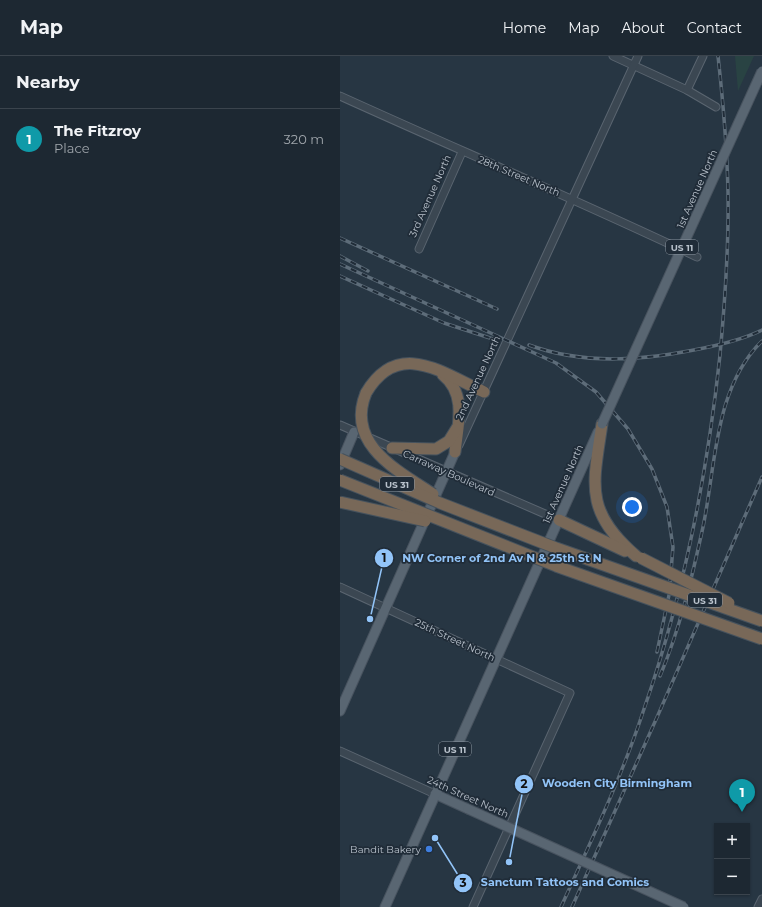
<!DOCTYPE html>
<meta charset="utf-8">
<style>
body{margin:0;font-family:Montserrat,sans-serif;background:#2a343e;color:#f1f3f6}
.controls{position:absolute;right:12px;bottom:12px;display:grid;overflow:hidden;border-radius:0px;box-shadow:0 1px 3px #0004}
.controls button{width:36px;height:36px;display:grid;place-items:center;padding:0;border:0;border-bottom:1px solid #3b444d;background:#1d2832;color:#f1f3f6;font:20px sans-serif}
.you{position:absolute;left:292px;top:451px;width:14px;height:14px;margin:-10px;border:3px solid #fff;border-radius:50%;background:#1a73e8;box-shadow:0 0 0 6px #1a73e833}
.badge{display:grid;place-items:center;width:26px;height:26px;border-radius:50%;background:#ea580c;color:#fff;font-size:13px;font-weight:700}
.pin{position:absolute;translate:-50% -33px;filter:drop-shadow(0 1px 2px #0008)}
.pin::after{content:'';position:absolute;top:21px;width:14px;height:12px;background:inherit;clip-path:polygon(0 0,100% 0,50% 100%)}
.list{margin:0;padding:0;list-style:none}
h2{display:flex;justify-content:space-between;align-items:center;height:52px;margin:0;padding:0 16px;font-size:17px}
h2 small{font-size:13px;font-weight:400;color:#a0a6ac}
.list li{display:grid;grid-template-columns:26px 1fr auto;gap:12px;align-items:center;box-sizing:border-box;height:60px;padding:0 16px;border-top:1px solid #3b444d}
.list b{display:block;font-size:15px;white-space:nowrap}
.list p{margin:0;font-size:13px;white-space:nowrap;color:#a0a6ac}
.list em{font-size:13px;font-style:normal;color:#a0a6ac}
.map{position:relative;flex:none;width:422px;height:851px;overflow:hidden}
header{display:flex;align-items:center;gap:24px;box-sizing:border-box;height:56px;padding:0 20px;background:#1d2832;border-bottom:1px solid #3b444d}
header strong{font-size:19px}
nav{display:flex;gap:22px;margin-inline-start:auto;font-size:14px}
main{display:flex}
aside{flex:1;background:#1d2832}
.map>svg:first-child{display:block}
.green{fill:#294343}
.lines{fill:none;stroke-linecap:round;stroke-linejoin:round}
.minor-casing{stroke:#5a6570;stroke-width:9}
.major-casing{stroke:#48535f;stroke-width:11}
.highway-casing{stroke:#46525d;stroke-width:13}
.minor{stroke:#3b4752;stroke-width:7}
.major{stroke:#596672;stroke-width:9}
.highway{stroke:#786858;stroke-width:11}
.rail-casing{stroke:#5d6c79;stroke-width:3.5}
.rail{stroke:#202c38;stroke-width:2;stroke-dasharray:6;stroke-linecap:butt}
.major-bridge-casing{stroke:#48535f;stroke-width:11;stroke-linecap:butt}
.highway-bridge-casing{stroke:#46525d;stroke-width:13;stroke-linecap:butt}
.major-bridge{stroke:#596672;stroke-width:9}
.highway-bridge{stroke:#786858;stroke-width:11}
.shop-dot{fill:#3f7fe0;stroke:#202c38;stroke-width:1.5}
.labels{text-anchor:middle;dominant-baseline:central;stroke-width:3.5;stroke-linejoin:round;paint-order:stroke}
.shield{fill:#202c38;stroke:#8b95a0;stroke-width:1}
.shield-label{font-size:9px;font-weight:bold;fill:#b9c2cc}
.street-label{font-size:10px;fill:#b9c2cc;stroke:#202c38}
.poi-label{font-size:10px;fill:#b9c2cc;stroke:#202c38;text-anchor:end}
.leader{fill:none;stroke:#92c4f8;stroke-width:1.5}
.callout-dot{fill:#92c4f8;stroke:#202c38;stroke-width:1.5}
.mark-label{font-size:12px;text-anchor:middle;font-weight:bold;fill:#111}
.callout-label{font-size:11px;text-anchor:middle;font-weight:bold;fill:#92c4f8;stroke:#202c38;stroke-width:3.5;stroke-linejoin:round;paint-order:stroke}
</style>
<header>
<strong>Map</strong>
<nav><a>Home</a><a>Map</a><a>About</a><a>Contact</a></nav>
</header>
<main>
<aside>
<h2>Nearby<small></small></h2>
<ul class="list">
<li><span class="badge" style="background:#0f9aa8">1</span><div><b>The Fitzroy</b><p>Place</p></div><em>320 m</em></li>
</ul>
</aside>
<div class="map">
<svg width="422" height="851" viewBox="0 0 422 851">
<rect width="100%" height="100%" fill="#273643"/>
<path class="green" d="M395,0H414L398,35Z"/>
<g class="lines">
<defs>
<g id="minor">
<path d="M273,0L347,34L376,51"/>
<path d="M347,34L363,0"/>
<path d="M0,40C119,94 239,145 357,201"/>
<path d="M79,193L122,96"/>
<path d="M0,369L219,464"/>
<path d="M119,389L298,0"/>
<path d="M0,531L230,637L133,851"/>
<path d="M0,695L95,738"/>
<path d="M418,851L422,843"/>
</g>
<g id="major">
<path d="M0,409L14,376"/>
<path d="M0,655L115,396"/>
<path d="M95,738L128,753"/>
<path d="M45,851L258,376"/>
</g>
<g id="highway">
<path d="M103,319C127,338 118,369 115,396"/>
<path d="M26,337C58,283 101,316 144,336"/>
<path d="M262,368C253,429 244,455 296,500"/>
<path d="M52,392L96,393L109,385L117,372"/>
<path d="M219,464L285,495"/>
</g>
</defs>
<use href="#minor" class="minor-casing"/>
<use href="#major" class="major-casing"/>
<use href="#highway" class="highway-casing"/>
<use href="#minor" class="minor"/>
<use href="#major" class="major"/>
<use href="#highway" class="highway"/>
<defs>
<g id="rail">
<path d="M0,182L157,253"/>
<path d="M0,200L28,215"/>
<path d="M0,208L216,307L256,336L288,373L312,413L327,451L333,491L329,539L317,596"/>
<path d="M0,220L104,267L153,283"/>
<path d="M189,289C246,310 306,304 364,292C383,288 404,283 422,274"/>
<path d="M320,620C340,573 352,521 363,471C376,409 374,332 422,285"/>
<path d="M221,851C250,787 281,723 303,656C343,541 367,421 380,299C385,245 389,190 388,136C387,91 383,45 378,0"/>
<path d="M232,851L318,659L422,421"/>
</g>
</defs>
<use href="#rail" class="rail-casing"/>
<use href="#rail" class="rail"/>
<defs>
<g id="major-bridge">
<path d="M262,368L422,15"/>
<path d="M128,753L344,851"/>
</g>
<g id="highway-bridge">
<path d="M26,337C5,388 58,415 93,438"/>
<path d="M0,403L100,447L216,492L422,565"/>
<path d="M0,424L216,510L422,583"/>
<path d="M0,446L85,465"/>
<path d="M301,502L389,547"/>
</g>
</defs>
<use href="#major-bridge" class="major-bridge-casing"/>
<use href="#highway-bridge" class="highway-bridge-casing"/>
<use href="#major-bridge" class="major-bridge"/>
<use href="#highway-bridge" class="highway-bridge"/>
</g>
<circle class="shop-dot" cx="89" cy="793" r="4"/>
<g class="labels">
<g class="shield">
<rect x="326" y="184" width="32" height="14" rx="3"/>
<rect x="40" y="421" width="34" height="14" rx="3"/>
<rect x="348" y="537" width="34" height="14" rx="3"/>
<rect x="99" y="686" width="32" height="14" rx="3"/>
</g>
<g class="shield-label">
<text x="342" y="191">US 11</text>
<text x="57" y="428">US 31</text>
<text x="365" y="544">US 31</text>
<text x="115" y="693">US 11</text>
</g>
<g class="street-label">
<text transform="translate(179 120) rotate(23)">28th Street North</text>
<text transform="translate(357 133) rotate(-66)">1st Avenue North</text>
<text transform="translate(90 140) rotate(-66)">3rd Avenue North</text>
<text transform="translate(138 322) rotate(-65)">2nd Avenue North</text>
<text transform="translate(109 417) rotate(24)">Carraway Boulevard</text>
<text transform="translate(223 428) rotate(-66)">1st Avenue North</text>
<text transform="translate(115 584) rotate(25)">25th Street North</text>
<text transform="translate(128 741) rotate(24)">24th Street North</text>
</g>
<g class="poi-label">
<text x="81" y="793">Bandit Bakery</text>
</g>
</g>
<path class="leader" d="M30 563L44 502M169 806L184 728M95 782L123 827"/>
<g class="callout-dot">
<circle cx="30" cy="563" r="4"/>
<circle cx="169" cy="806" r="4"/>
<circle cx="95" cy="782" r="4"/>
<circle cx="44" cy="502" r="10"/>
<circle cx="184" cy="728" r="10"/>
<circle cx="123" cy="827" r="10"/>
</g>
<g class="mark-label">
<text x="44" y="506">1</text>
<text x="184" y="732">2</text>
<text x="123" y="831">3</text>
</g>
<g class="callout-label">
<text x="162" y="506">NW Corner of 2nd Av N &amp; 25th St N</text>
<text x="277" y="731">Wooden City Birmingham</text>
<text x="225" y="830">Sanctum Tattoos and Comics</text>
</g>
</svg>
<div class="controls">
<button>+</button>
<button>−</button>
</div>
<div class="you"></div>
<div class="pin badge" style="left:402px;top:756px;background:#0f9aa8">1</div>
</div>
</main>
